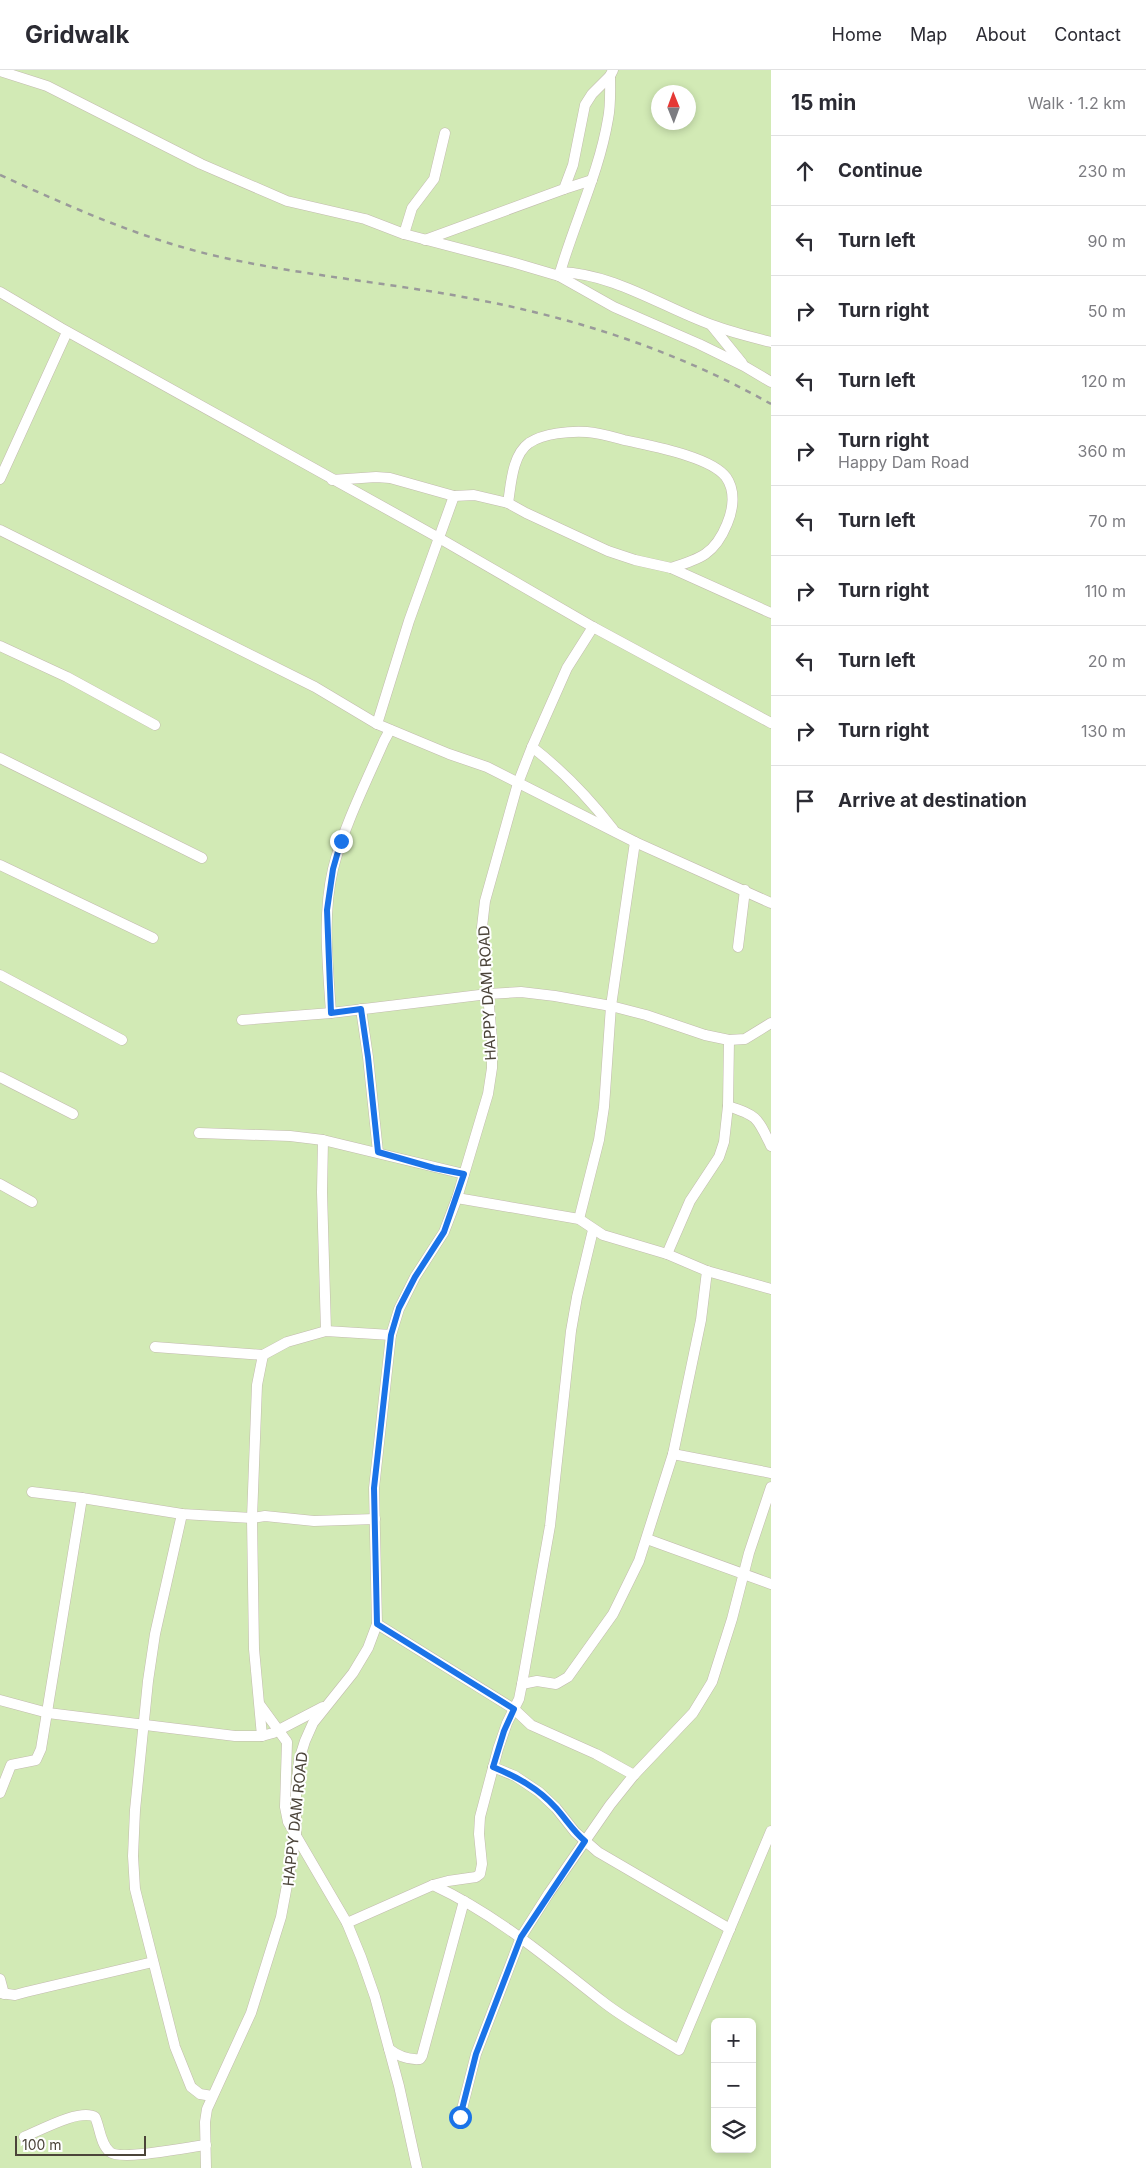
<!DOCTYPE html>
<meta charset="utf-8">
<style>
body{margin:0;font-family:Inter,sans-serif;background:#f2f2f3;color:#2b2b33}
.controls{position:absolute;right:15px;bottom:15px;display:grid;overflow:hidden;border-radius:8px;box-shadow:0 2px 8px #0003}
.controls button{width:45px;height:45px;display:grid;place-items:center;padding:0;border:0;border-bottom:1px solid #e1e1e2;background:#fff;color:#2b2b33;font:25px sans-serif}
.compass{position:absolute;left:651px;top:15px;width:45px;height:45px;border-radius:50%;background:#fff;box-shadow:0 2px 8px #0003;rotate:359deg}
.scale{position:absolute;left:15px;bottom:12px;width:131px;box-sizing:border-box;padding-left:5px;border:2px solid #4b4439;border-top:0;font-size:14px;line-height:18px;white-space:nowrap;color:#4b4439;-webkit-text-stroke:4px #fff;paint-order:stroke}
.stop{position:absolute;width:15px;height:15px;margin:-11px;border:4px solid #1a73e8;border-radius:50%;background:#fff}
.stop.end{background:#1a73e8;border-color:#fff;box-shadow:0 1px 5px #0008}
.list{margin:0;padding:0;list-style:none}
h2{display:flex;justify-content:space-between;align-items:center;height:65px;margin:0;padding:0 20px;font-size:21px}
h2 small{font-size:16px;font-weight:400;color:#7c7c81}
.list li{display:grid;grid-template-columns:32px 1fr auto;gap:15px;align-items:center;box-sizing:border-box;height:70px;padding:0 20px;border-top:1px solid #e1e1e2}
.list b{display:block;font-size:19px;white-space:nowrap}
.list p{margin:0;font-size:16px;white-space:nowrap;color:#7c7c81}
.list em{font-size:16px;font-style:normal;color:#7c7c81}
.icon{flex:none;width:28px;height:28px;fill:none;stroke:currentColor;stroke-width:2;stroke-linecap:round;stroke-linejoin:round}
.map{position:relative;flex:none;width:771px;height:2098px;overflow:hidden}
header{display:flex;align-items:center;gap:30px;box-sizing:border-box;height:70px;padding:0 25px;background:#fff;border-bottom:1px solid #e1e1e2}
header strong{font-size:24px}
nav{display:flex;gap:28px;margin-inline-start:auto;font-size:18px}
main{display:flex}
aside{flex:1;background:#fff}
.map>svg:first-child{display:block}
.green{fill:#d2eab5;fill-rule:evenodd}
.lines{fill:none;stroke-linecap:round;stroke-linejoin:round}
.minor-casing{stroke:#c2bbae;stroke-width:11}
.minor{stroke:#fff;stroke-width:10}
.rail{stroke:#9a9a9a;stroke-width:2.5;stroke-dasharray:6 6;stroke-linecap:butt}
.route{stroke:#1a73e8;stroke-width:6}
.labels{text-anchor:middle;dominant-baseline:central;stroke-width:4;stroke-linejoin:round;paint-order:stroke}
.street-label{font-size:15px;fill:#4b4439;stroke:#fff}
</style>
<header>
<strong>Gridwalk</strong>
<nav><a>Home</a><a>Map</a><a>About</a><a>Contact</a></nav>
</header>
<main>
<div class="map">
<svg width="771" height="2098" viewBox="0 0 771 2098">
<rect width="100%" height="100%" fill="#f6f3ec"/>
<path class="green" d="M0,0H771V2098H0ZM658,22H688V52H658ZM715,1952H752V2079H715Z"/>
<g class="lines">
<defs>
<g id="minor">
<path d="M0,1L47,16L201,94L287,131L365,149L404,164L515,193L559,206L614,237L699,274L744,296L771,312"/>
<path d="M564,119L592,110"/>
<path d="M404,164L412,138L434,109L445,63"/>
<path d="M425,170L564,119L573,95L585,35L592,24L610,6L613,0"/>
<path d="M560,202C615,204 662,237 712,255C731,262 751,267 771,272"/>
<path d="M559,206C574,153 599,103 608,49C611,35 610,20 610,6"/>
<path d="M0,222L61,258L439,468L593,557L771,653"/>
<path d="M712,256L742,293"/>
<path d="M0,409L67,262"/>
<path d="M332,410L376,407L390,408L454,426L474,425L508,433L526,443L608,481L635,490L671,498L771,543"/>
<path d="M508,433C511,415 512,385 529,373C544,363 570,361 587,362C600,363 613,367 624,370C650,376 710,386 726,407C736,421 733,440 727,454C715,484 700,489 671,498"/>
<path d="M0,460L315,617L377,654L449,684L487,697L635,772L771,833"/>
<path d="M0,576L67,607L155,655"/>
<path d="M377,654L409,551L454,426"/>
<path d="M532,677C563,701 589,728 613,759"/>
<path d="M0,688L202,788"/>
<path d="M0,795L153,868"/>
<path d="M738,877L745,820"/>
<path d="M0,905L122,970"/>
<path d="M361,939L368,987L378,1082"/>
<path d="M331,943C328,895 322,846 333,799C343,758 367,710 384,671L390,660"/>
<path d="M242,950L331,943L488,924L521,922L555,926L611,936L646,945L705,965L729,970L745,969L771,953"/>
<path d="M0,1007L73,1044"/>
<path d="M728,1036C758,1046 757,1047 771,1076"/>
<path d="M199,1063L290,1066L323,1070L464,1104"/>
<path d="M323,1070L322,1122L326,1261"/>
<path d="M0,1114L32,1132"/>
<path d="M457,1128L579,1149L603,1165L667,1184L707,1201L771,1219"/>
<path d="M579,1149L599,1070L604,1037L611,936L635,772"/>
<path d="M667,1184L690,1131L719,1087L724,1072L728,1036L729,970"/>
<path d="M155,1277L263,1285L287,1272L326,1261L391,1265"/>
<path d="M673,1384L771,1403"/>
<path d="M32,1422L82,1428L182,1444L252,1448L265,1446L314,1451L375,1449"/>
<path d="M182,1444L155,1564L148,1611L135,1740L133,1786L135,1819L175,1977L191,2017L200,2024L212,2026"/>
<path d="M647,1469L771,1514"/>
<path d="M377,1554L514,1639L531,1655L596,1684L634,1705"/>
<path d="M522,1614L537,1611L556,1614L568,1607L613,1544L639,1491L673,1384L701,1250L707,1201"/>
<path d="M0,1630L48,1643L235,1666H262L273,1663L323,1637"/>
<path d="M260,1635L287,1672L285,1737L288,1752L347,1853L361,1887L375,1927L399,2016L417,2098"/>
<path d="M262,1666L254,1579L252,1448L257,1315L263,1285"/>
<path d="M493,1697L515,1706L539,1722L556,1738L575,1762L598,1782L730,1859"/>
<path d="M0,1723L11,1695L36,1690L41,1679L82,1428"/>
<path d="M433,1815C497,1845 547,1888 602,1931C626,1950 653,1964 679,1980L771,1761"/>
<path d="M347,1853L433,1815L448,1811L476,1807L480,1804L482,1794L479,1764L480,1747L498,1679L507,1653L519,1629L522,1614L550,1456L571,1261L577,1227L593,1160"/>
<path d="M0,1909L4,1924"/>
<path d="M0,1923L15,1925L26,1922L153,1892"/>
<path d="M389,1979C398,1986 408,1990 420,1989L422,1986L464,1831"/>
<path d="M460,2047L476,1984L521,1867L549,1823L610,1735L634,1705L693,1643L712,1612L732,1549L749,1483L771,1417"/>
<path d="M24,2067C39,2061 80,2038 95,2047C100,2057 100,2074 110,2082C120,2091 189,2077 206,2075"/>
<path d="M206,2098L205,2052L207,2039L251,1943L281,1847L296,1767V1722L299,1690L305,1671L313,1653L353,1603L368,1578L377,1554L374,1418L391,1265L399,1239L415,1207L444,1162L457,1128L488,1024L492,998V970L482,857L485,831L518,713L532,677L567,598L593,557"/>
</g>
</defs>
<use href="#minor" class="minor-casing"/>
<use href="#minor" class="minor"/>
<path class="rail" d="M0,105C73,138 146,171 225,188C307,206 391,213 474,229C579,249 677,281 771,334"/>
</g>
<g class="lines">
<path class="route" d="M341,771L333,799L327,840L331,943L361,939L368,987L378,1082L434,1098L464,1104L444,1162L415,1207L399,1238L391,1265L374,1418L377,1554L514,1639L504,1661L493,1697C517,1707 538,1718 556,1738C566,1749 573,1761 585,1771L521,1867L476,1984L460,2047"/>
</g>
<g class="labels">
<g class="street-label">
<text transform="translate(487 923) rotate(-93)">HAPPY DAM ROAD</text>
<text transform="translate(295 1749) rotate(-84)">HAPPY DAM ROAD</text>
</g>
</g>
</svg>
<div class="controls">
<button>+</button>
<button>−</button>
<button><svg class="icon" aria-label="layers" viewBox="0 0 24 24"><path d="M12 4l9 5-9 5-9-5zM3 14l9 5 9-5"/></svg></button>
</div>
<svg class="compass" viewBox="-18 -18 36 36"><path d="M0-13l5 13h-10z" fill="#e53935"/><path d="M0 13l5-13h-10z" fill="#7c7c81"/></svg>
<div class="scale">100 m</div>
<div class="stop" style="left:460px;top:2047px"></div>
<div class="stop end" style="left:341px;top:771px"></div>
</div>
<aside>
<h2>15 min<small>Walk · 1.2 km</small></h2>
<ul class="list">
<li><svg class="icon" aria-label="ahead" viewBox="0 0 24 24"><path d="M12 20V5M6 11l6-6 6 6"/></svg><div><b>Continue</b></div><em>230 m</em></li>
<li><svg class="icon" aria-label="left" viewBox="0 0 24 24"><path d="M17 20v-9H6M10 6l-5 5 5 5"/></svg><div><b>Turn left</b></div><em>90 m</em></li>
<li><svg class="icon" aria-label="right" viewBox="0 0 24 24"><path d="M7 20v-9h11M14 6l5 5-5 5"/></svg><div><b>Turn right</b></div><em>50 m</em></li>
<li><svg class="icon" aria-label="left" viewBox="0 0 24 24"><path d="M17 20v-9H6M10 6l-5 5 5 5"/></svg><div><b>Turn left</b></div><em>120 m</em></li>
<li><svg class="icon" aria-label="right" viewBox="0 0 24 24"><path d="M7 20v-9h11M14 6l5 5-5 5"/></svg><div><b>Turn right</b><p>Happy Dam Road</p></div><em>360 m</em></li>
<li><svg class="icon" aria-label="left" viewBox="0 0 24 24"><path d="M17 20v-9H6M10 6l-5 5 5 5"/></svg><div><b>Turn left</b></div><em>70 m</em></li>
<li><svg class="icon" aria-label="right" viewBox="0 0 24 24"><path d="M7 20v-9h11M14 6l5 5-5 5"/></svg><div><b>Turn right</b></div><em>110 m</em></li>
<li><svg class="icon" aria-label="left" viewBox="0 0 24 24"><path d="M17 20v-9H6M10 6l-5 5 5 5"/></svg><div><b>Turn left</b></div><em>20 m</em></li>
<li><svg class="icon" aria-label="right" viewBox="0 0 24 24"><path d="M7 20v-9h11M14 6l5 5-5 5"/></svg><div><b>Turn right</b></div><em>130 m</em></li>
<li><svg class="icon" aria-label="arrive" viewBox="0 0 24 24"><path d="M6 21V4h12l-3 4 3 4H6"/></svg><div><b>Arrive at destination</b></div></li>
</ul>
</aside>
</main>
